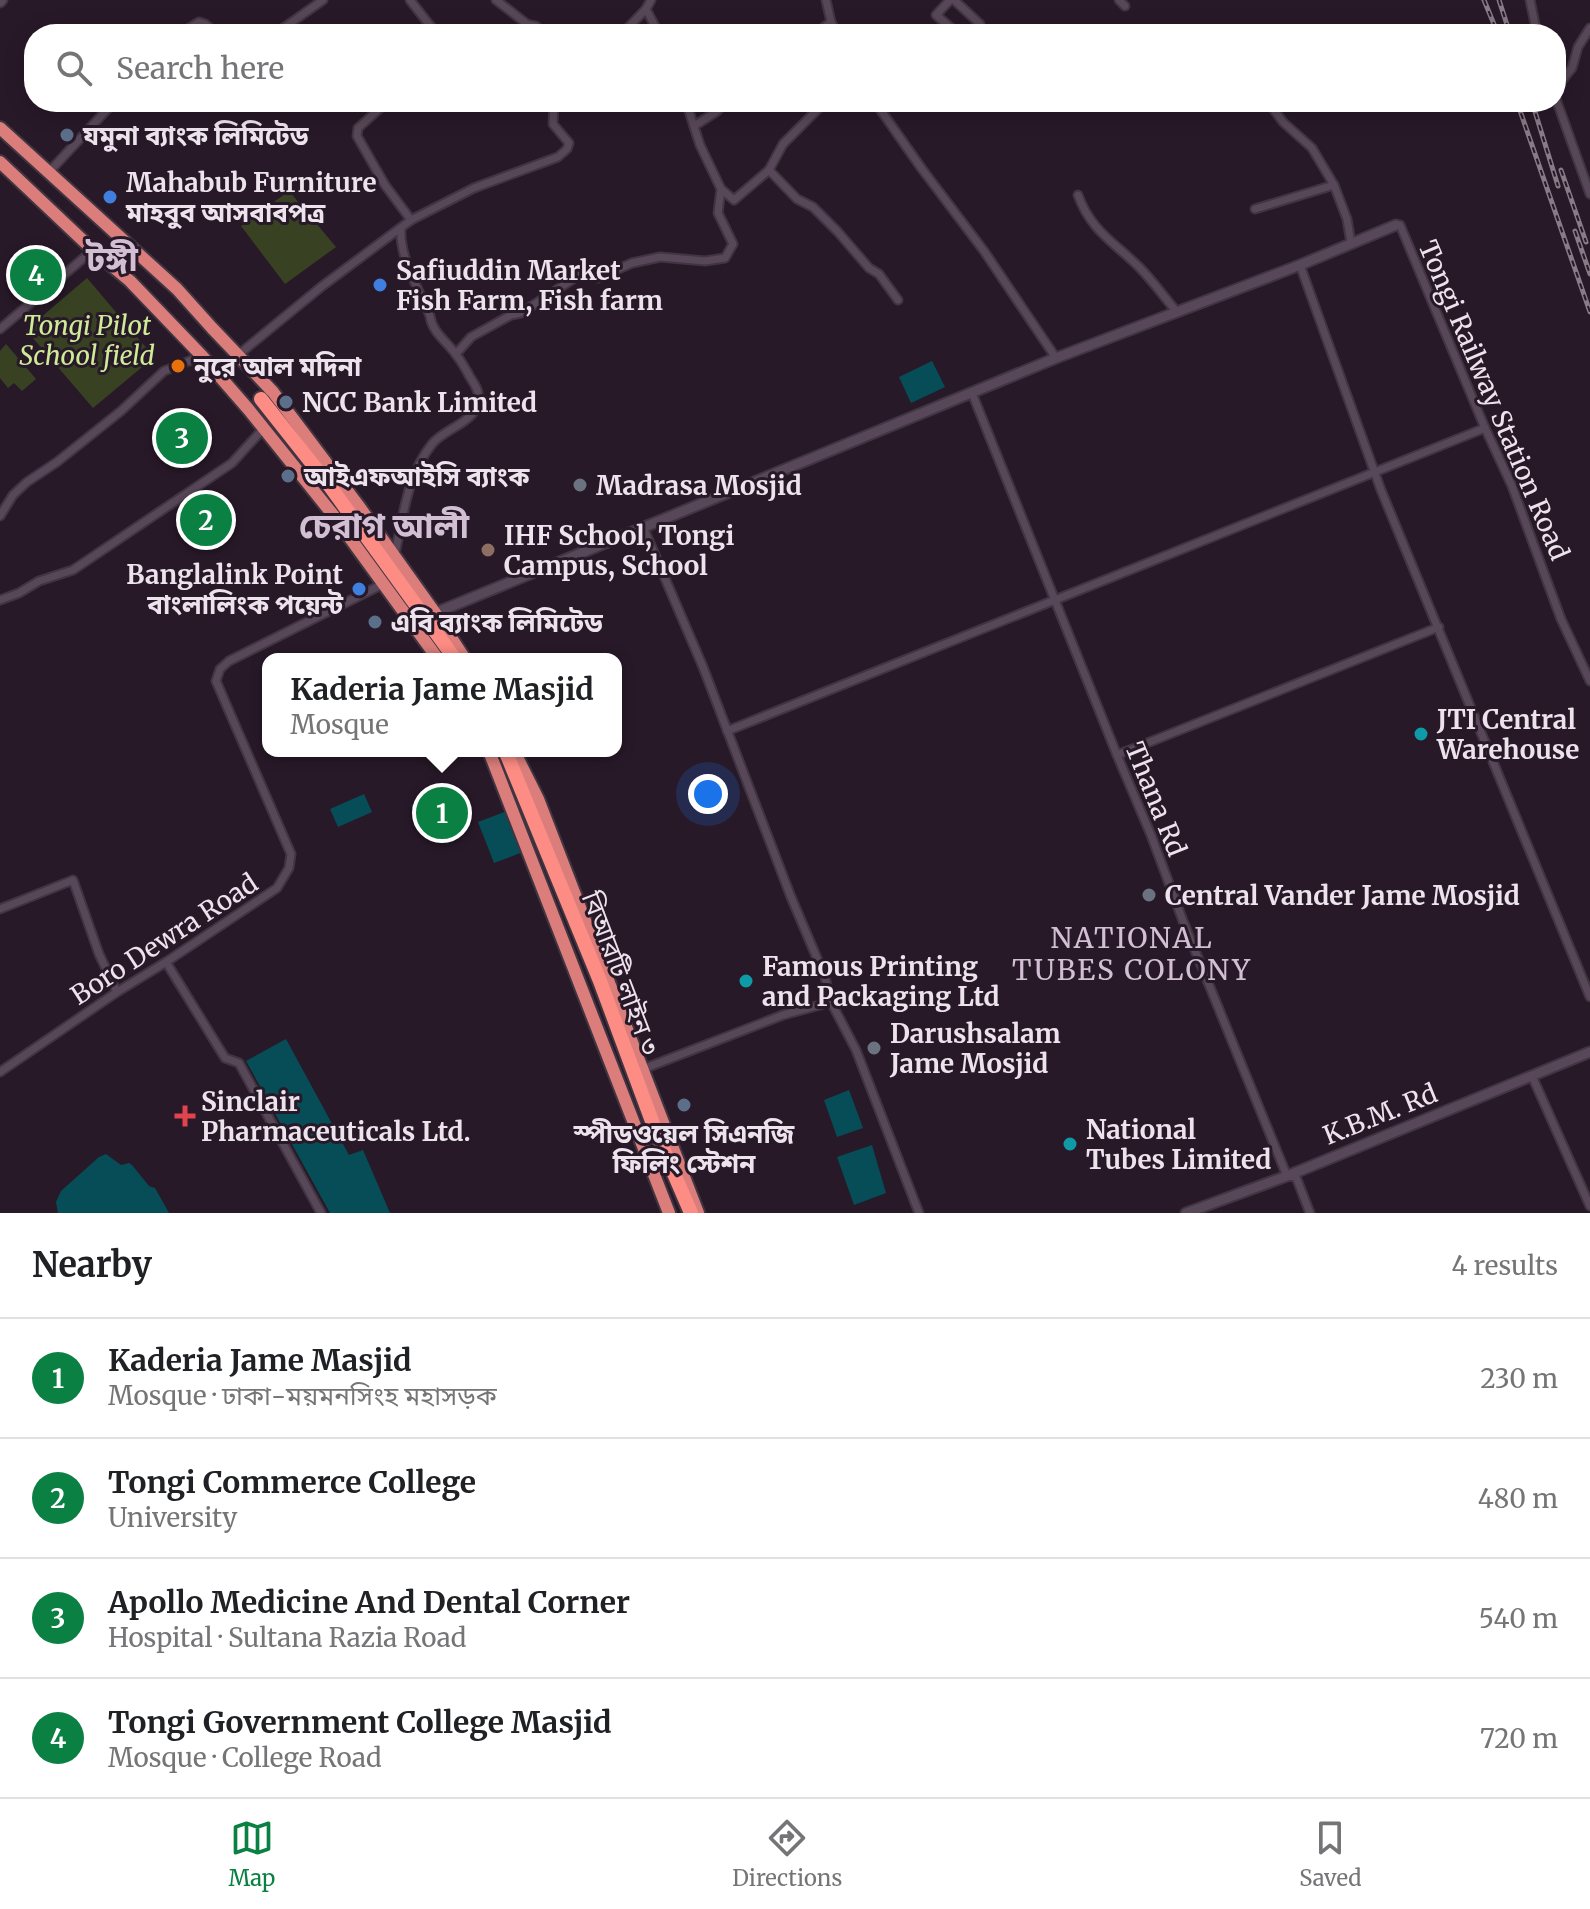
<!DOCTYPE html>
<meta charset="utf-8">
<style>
body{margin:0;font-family:Merriweather,"Noto Sans Bengali",serif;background:#f2f2f2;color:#202124}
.you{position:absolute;left:708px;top:794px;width:28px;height:28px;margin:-20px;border:6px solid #fff;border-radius:50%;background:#1a73e8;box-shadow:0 0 0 12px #1a73e833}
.badge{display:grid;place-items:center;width:52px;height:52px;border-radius:50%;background:#0b8043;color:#fff;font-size:26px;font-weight:700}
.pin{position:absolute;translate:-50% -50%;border:4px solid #fff;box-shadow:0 2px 8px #0006}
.popup{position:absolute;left:262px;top:653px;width:360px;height:104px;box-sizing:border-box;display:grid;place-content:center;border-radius:16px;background:#fff;filter:drop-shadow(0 2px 6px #0005);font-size:26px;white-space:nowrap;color:#757577}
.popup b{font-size:30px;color:#202124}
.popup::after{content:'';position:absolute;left:50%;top:100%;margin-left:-16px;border:16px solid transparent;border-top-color:#fff}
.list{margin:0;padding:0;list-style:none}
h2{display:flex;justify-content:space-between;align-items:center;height:104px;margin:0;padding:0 32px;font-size:34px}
h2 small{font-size:26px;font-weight:400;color:#757577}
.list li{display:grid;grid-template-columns:52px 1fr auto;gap:24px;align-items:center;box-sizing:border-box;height:120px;padding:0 32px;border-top:2px solid #e0e0e0}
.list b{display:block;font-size:30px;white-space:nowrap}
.list p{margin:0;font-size:26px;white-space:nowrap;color:#757577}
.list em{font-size:26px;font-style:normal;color:#757577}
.icon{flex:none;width:44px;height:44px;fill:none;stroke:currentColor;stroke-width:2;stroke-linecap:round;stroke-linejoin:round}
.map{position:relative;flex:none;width:1590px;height:1213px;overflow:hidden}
.search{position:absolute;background:#fff;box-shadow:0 4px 20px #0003;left:24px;right:24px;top:24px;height:88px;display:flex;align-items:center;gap:20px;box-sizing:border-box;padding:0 28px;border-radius:32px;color:#757577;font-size:30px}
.sheet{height:584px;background:#fff}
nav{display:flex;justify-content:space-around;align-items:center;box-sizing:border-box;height:112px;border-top:2px solid #e0e0e0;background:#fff;font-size:22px;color:#757577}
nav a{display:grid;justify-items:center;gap:4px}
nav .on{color:#0b8043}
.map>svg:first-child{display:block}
.green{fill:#384223}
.water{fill:#064d57}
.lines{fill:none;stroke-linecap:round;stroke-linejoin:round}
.minor-casing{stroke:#413541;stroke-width:11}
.tertiary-casing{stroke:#413541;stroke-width:13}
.trunk-casing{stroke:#413541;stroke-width:16}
.motorway-casing{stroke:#413541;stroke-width:18}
.minor{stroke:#584758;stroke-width:7}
.tertiary{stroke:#584758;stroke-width:9}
.trunk{stroke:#db7e7b;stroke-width:12}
.motorway{stroke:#fc8c84;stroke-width:14}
.rail-casing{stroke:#887b88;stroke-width:5}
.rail{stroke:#281928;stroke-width:2;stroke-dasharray:6;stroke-linecap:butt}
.motorway-bridge-casing{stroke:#413541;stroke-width:18;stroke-linecap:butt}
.motorway-bridge{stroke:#fc8c84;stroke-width:14}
.service-dot{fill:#5c6f8a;stroke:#281928;stroke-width:3}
.shop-dot{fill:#3f7fe0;stroke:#281928;stroke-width:3}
.food-dot{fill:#e8710a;stroke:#281928;stroke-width:3}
.worship-dot{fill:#6b7280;stroke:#281928;stroke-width:3}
.education-dot{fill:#8d6e63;stroke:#281928;stroke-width:3}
.culture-dot{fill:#0f9aa8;stroke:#281928;stroke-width:3}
.health-dot{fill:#e0444e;stroke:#281928;stroke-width:3}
.labels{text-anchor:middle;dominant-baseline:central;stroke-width:6;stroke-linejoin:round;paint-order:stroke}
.poi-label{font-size:26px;font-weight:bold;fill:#ede3ed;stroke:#281928;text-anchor:start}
.park-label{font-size:26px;font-style:italic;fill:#cfeb98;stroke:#281928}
.street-label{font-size:26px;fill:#ede3ed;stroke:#281928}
.neighbourhood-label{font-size:28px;letter-spacing:2px;fill:#d2bfd3;stroke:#281928}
.district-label{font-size:34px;font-weight:bold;fill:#d2bfd3;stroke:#281928}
</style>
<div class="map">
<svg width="1590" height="1213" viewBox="0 0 1590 1213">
<rect width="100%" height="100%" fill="#281928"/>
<g class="green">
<path d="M289,191L336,247L285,284L241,226Z"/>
<path d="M87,278L154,357L93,408L26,330Z"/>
<path d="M6,344L36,379L22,391L14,383L8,388L0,378V351Z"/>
</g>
<g class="water">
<path d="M932,361L945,387L911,403L899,377Z"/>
<path d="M450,786L458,802L419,821L411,805Z"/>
<path d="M364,794L372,812L338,827L330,809Z"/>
<path d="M507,811L523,852L494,863L478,822Z"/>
<path d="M286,1039L349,1155L363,1150L390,1213H330L246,1061Z"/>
<path d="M849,1090L863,1128L837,1137L824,1100Z"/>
<path d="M872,1145L886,1193L854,1205L837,1157Z"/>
<path d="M106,1154L121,1165L129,1163L132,1165L149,1186L155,1188L169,1213H58L56,1202L61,1191L99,1157Z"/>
</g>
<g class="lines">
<defs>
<g id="minor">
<path d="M410,0L432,28V34"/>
<path d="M496,0L527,24L536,26L545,34"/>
<path d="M826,0L831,22L837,34"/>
<path d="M950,0L936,15L958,34"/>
<path d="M954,0L980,24"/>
<path d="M1119,0L1125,6"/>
<path d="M1530,0L1537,34"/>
<path d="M646,9L659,34"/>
<path d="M180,34L199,22L205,24L217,34"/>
<path d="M275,34L323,0"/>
<path d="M622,34L646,9L651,0"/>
<path d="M815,34L831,22"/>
<path d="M1556,88L1572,68L1578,47L1590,28"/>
<path d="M1556,99L1590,194"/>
<path d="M387,102L358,128L357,136L385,185L411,220"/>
<path d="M875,102L922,169L984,251L1056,358"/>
<path d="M1268,102L1283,122L1312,148L1334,185L1347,219L1351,243"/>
<path d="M694,126L716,112L726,102"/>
<path d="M769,170L797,199L813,207L838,232L869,268L879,274L898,300"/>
<path d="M49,172L114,102"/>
<path d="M721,189L734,200L769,170L783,144L824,103"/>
<path d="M1078,195C1091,231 1114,242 1139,267C1153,281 1164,297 1177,312"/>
<path d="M1255,209L1334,185"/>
<path d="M1396,225H1400L1485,428L1512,486L1561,619L1590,681"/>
<path d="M1300,265L1381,490L1590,997"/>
<path d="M0,329L93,250"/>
<path d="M456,354L471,337L511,315L521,313L590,268L598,278L632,263L660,257L705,261L725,258L733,244L718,213L721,189L700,145L686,102"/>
<path d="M238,355L321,287L411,220L474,188L558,157L567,149L569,143L553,124L554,102"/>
<path d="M972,393L1117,755L1151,835L1183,921L1287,1176L1296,1177L1310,1213"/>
<path d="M0,516L13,495L27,482L57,462L121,411L164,371L202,356"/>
<path d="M643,527L703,667L791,897L825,977L831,1002L783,1015L643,1069"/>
<path d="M395,554C403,517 407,475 432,444C447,426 482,422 478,393C477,387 473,382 470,377C466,370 462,362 457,356C448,342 432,333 430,316C419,289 399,258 401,228"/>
<path d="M0,600L19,593L39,581L73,570L232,463L263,429"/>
<path d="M727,731L1485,428"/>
<path d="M1117,755L1439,627"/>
<path d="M0,909L73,880L99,954L117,992"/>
<path d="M166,962L225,1058L239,1063L321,1213"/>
<path d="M831,1002L856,1050L919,1213"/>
<path d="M0,1072L117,992L166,962L277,888L289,868L291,854L216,681L220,669L229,661L383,584"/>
<path d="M1532,1076L1590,1206"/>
</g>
<g id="tertiary">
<path d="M0,2L2,0"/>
<path d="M435,613L1056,358L1300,265L1396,225"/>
<path d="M1186,1213L1287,1176L1590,1052"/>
</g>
<g id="trunk">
<path d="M0,128L177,289L212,328L273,392L358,505L435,613L465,659"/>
<path d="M0,162L93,250L130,281L202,356L249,410L334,516L438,659"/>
<path d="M489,751L669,1213"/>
<path d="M514,751L538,799L698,1213"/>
</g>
<g id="motorway">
<path d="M261,399L329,485L455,659"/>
<path d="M507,755L600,981L656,1132L691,1213"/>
</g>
</defs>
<use href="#minor" class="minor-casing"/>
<use href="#tertiary" class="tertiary-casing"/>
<use href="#trunk" class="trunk-casing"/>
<use href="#motorway" class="motorway-casing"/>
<use href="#minor" class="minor"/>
<use href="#tertiary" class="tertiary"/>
<use href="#trunk" class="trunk"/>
<use href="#motorway" class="motorway"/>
<defs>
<g id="rail">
<path d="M1484,0L1498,34"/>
<path d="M1499,0L1510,34"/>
<path d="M1517,102L1590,312"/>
<path d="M1532,102L1558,186"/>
<path d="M1561,170L1586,242"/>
<path d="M1575,231L1590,274"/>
</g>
</defs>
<use href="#rail" class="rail-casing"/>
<use href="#rail" class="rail"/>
<defs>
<path id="motorway-bridge" d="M505,751L507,755"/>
</defs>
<use href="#motorway-bridge" class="motorway-bridge-casing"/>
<use href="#motorway-bridge" class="motorway-bridge"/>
</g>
<g class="service-dot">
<circle cx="67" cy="135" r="8"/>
<circle cx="286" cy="402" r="8"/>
<circle cx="288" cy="476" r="8"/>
<circle cx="375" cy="622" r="8"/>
<circle cx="684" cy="1105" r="8"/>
</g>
<g class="shop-dot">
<circle cx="110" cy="197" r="8"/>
<circle cx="380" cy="285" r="8"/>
<circle cx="359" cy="589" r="8"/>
</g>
<circle class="food-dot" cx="178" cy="366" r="8"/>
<g class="worship-dot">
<circle cx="580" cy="485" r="8"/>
<circle cx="1149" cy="895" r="8"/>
<circle cx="874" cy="1048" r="8"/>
</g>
<circle class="education-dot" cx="488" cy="550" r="8"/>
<g class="culture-dot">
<circle cx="1421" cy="734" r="8"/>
<circle cx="746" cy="981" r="8"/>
<circle cx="1070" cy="1144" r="8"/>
</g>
<path class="health-dot" d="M181 1104h8v8h8v8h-8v8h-8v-8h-8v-8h8z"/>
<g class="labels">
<g class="poi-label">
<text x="83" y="135">যমুনা ব্যাংক লিমিটেড</text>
<text x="126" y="182">Mahabub Furniture<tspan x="126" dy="30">মাহবুব আসবাবপত্র</tspan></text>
<text x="396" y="270">Safiuddin Market<tspan x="396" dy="30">Fish Farm, Fish farm</tspan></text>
<text x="194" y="366">নুরে আল মদিনা</text>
<text x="302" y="402">NCC Bank Limited</text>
<text x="304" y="476">আইএফআইসি ব্যাংক</text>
<text x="596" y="485">Madrasa Mosjid</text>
<text x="504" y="535">IHF School, Tongi<tspan x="504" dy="30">Campus, School</tspan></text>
<text x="343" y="574" text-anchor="end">Banglalink Point<tspan x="343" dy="30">বাংলালিংক পয়েন্ট</tspan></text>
<text x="391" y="622">এবি ব্যাংক লিমিটেড</text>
<text x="1437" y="719">JTI Central<tspan x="1437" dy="30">Warehouse</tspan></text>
<text x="1165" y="895">Central Vander Jame Mosjid</text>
<text x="762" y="966">Famous Printing<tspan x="762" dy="30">and Packaging Ltd</tspan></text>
<text x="890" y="1033">Darushsalam<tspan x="890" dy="30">Jame Mosjid</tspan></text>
<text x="201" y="1101">Sinclair<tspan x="201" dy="30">Pharmaceuticals Ltd.</tspan></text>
<text x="1086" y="1129">National<tspan x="1086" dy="30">Tubes Limited</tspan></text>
<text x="684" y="1133" text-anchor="middle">স্পীডওয়েল সিএনজি<tspan x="684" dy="30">ফিলিং স্টেশন</tspan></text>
</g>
<g class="park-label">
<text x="87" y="325">Tongi Pilot<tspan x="87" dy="30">School field</tspan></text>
</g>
<g class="street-label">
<text transform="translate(1494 400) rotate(67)">Tongi Railway Station Road</text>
<text transform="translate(1156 799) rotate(68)">Thana Rd</text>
<text transform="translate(164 939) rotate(-33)">Boro Dewra Road</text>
<text transform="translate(621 973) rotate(69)">বিআরটি লাইন ৩</text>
<text transform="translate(1380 1114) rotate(-22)">K.B.M. Rd</text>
</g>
<g class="neighbourhood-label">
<text x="1132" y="938">NATIONAL<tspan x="1132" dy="32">TUBES COLONY</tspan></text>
</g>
<g class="district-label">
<text x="112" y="259">টঙ্গী</text>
<text x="384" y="526">চেরাগ আলী</text>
</g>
</g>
</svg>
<div class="you"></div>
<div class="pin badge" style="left:442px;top:813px">1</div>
<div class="popup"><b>Kaderia Jame Masjid</b>Mosque</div>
<div class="pin badge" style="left:206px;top:520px">2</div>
<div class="pin badge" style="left:182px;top:438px">3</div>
<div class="pin badge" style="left:36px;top:275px">4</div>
<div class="search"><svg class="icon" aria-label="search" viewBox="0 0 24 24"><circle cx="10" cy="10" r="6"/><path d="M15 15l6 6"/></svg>Search here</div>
</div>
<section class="sheet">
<h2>Nearby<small>4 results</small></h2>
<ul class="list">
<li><span class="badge">1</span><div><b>Kaderia Jame Masjid</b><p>Mosque · ঢাকা-ময়মনসিংহ মহাসড়ক</p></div><em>230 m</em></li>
<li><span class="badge">2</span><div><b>Tongi Commerce College</b><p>University</p></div><em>480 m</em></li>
<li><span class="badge">3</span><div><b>Apollo Medicine And Dental Corner</b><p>Hospital · Sultana Razia Road</p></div><em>540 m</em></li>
<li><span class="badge">4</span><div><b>Tongi Government College Masjid</b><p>Mosque · College Road</p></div><em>720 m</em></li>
</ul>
</section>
<nav>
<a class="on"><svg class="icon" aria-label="map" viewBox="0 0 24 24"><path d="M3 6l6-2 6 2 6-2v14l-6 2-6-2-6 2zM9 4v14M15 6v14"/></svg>Map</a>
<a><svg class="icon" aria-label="directions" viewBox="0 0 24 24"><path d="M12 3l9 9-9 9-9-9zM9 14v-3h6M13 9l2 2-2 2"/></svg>Directions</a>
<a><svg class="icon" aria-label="saved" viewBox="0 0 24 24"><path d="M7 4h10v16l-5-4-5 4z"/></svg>Saved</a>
</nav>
